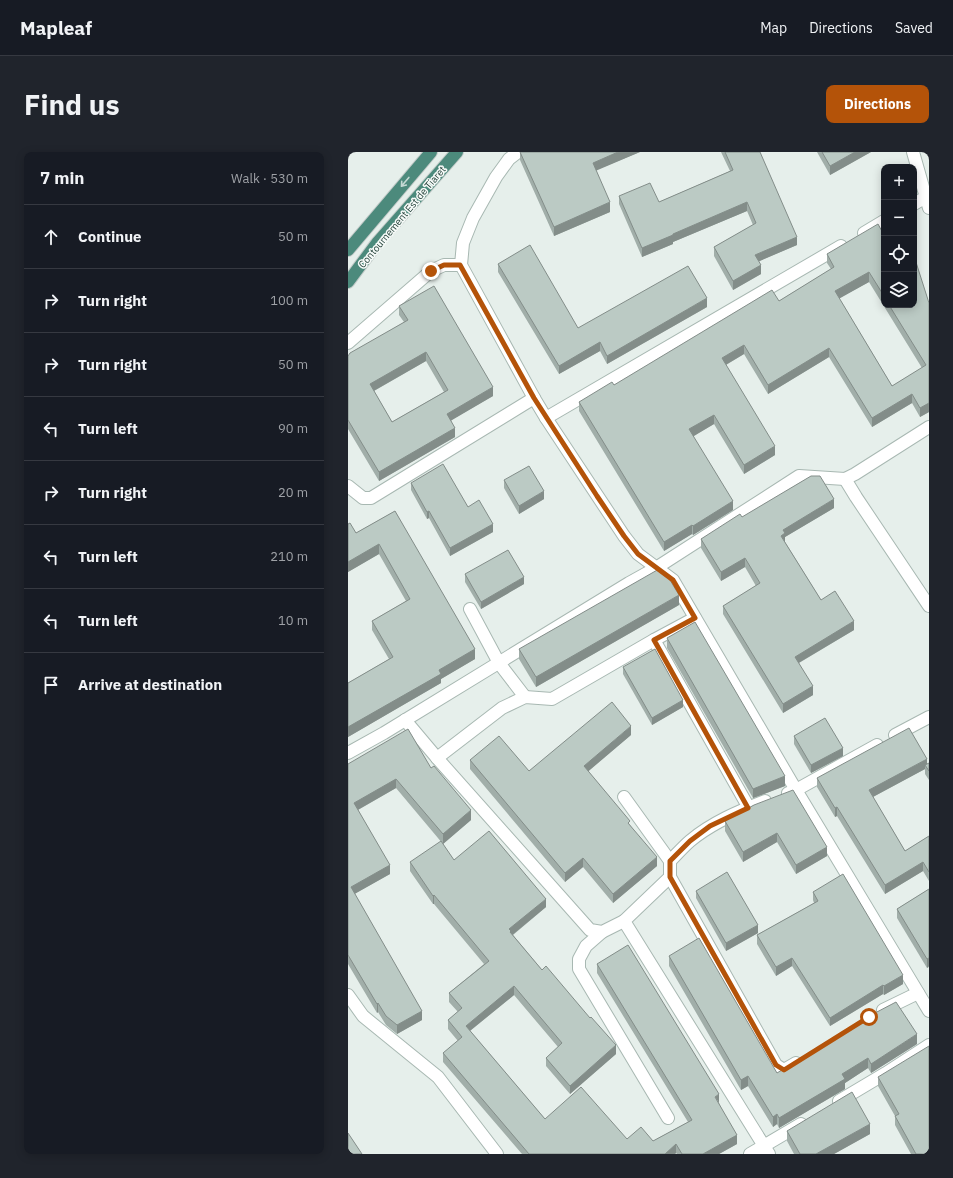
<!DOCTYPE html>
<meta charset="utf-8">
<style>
body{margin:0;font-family:"IBM Plex Sans",sans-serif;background:#20242c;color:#f1f3f6}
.controls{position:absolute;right:12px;top:12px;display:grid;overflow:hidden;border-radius:8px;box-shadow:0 2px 10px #0003}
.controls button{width:36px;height:36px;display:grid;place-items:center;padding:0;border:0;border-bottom:1px solid #363941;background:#171b24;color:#f1f3f6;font:20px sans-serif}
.stop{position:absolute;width:12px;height:12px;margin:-9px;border:3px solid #b45309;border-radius:50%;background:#fff}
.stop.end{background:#b45309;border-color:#fff;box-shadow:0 1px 4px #0008}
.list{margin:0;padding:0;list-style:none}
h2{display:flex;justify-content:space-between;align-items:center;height:52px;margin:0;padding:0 16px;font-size:17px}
h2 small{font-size:13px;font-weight:400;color:#9ea1a6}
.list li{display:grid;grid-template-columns:26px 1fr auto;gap:12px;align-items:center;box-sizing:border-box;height:64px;padding:0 16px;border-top:1px solid #363941}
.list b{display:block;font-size:15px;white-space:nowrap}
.list em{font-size:13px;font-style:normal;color:#9ea1a6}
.icon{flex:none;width:22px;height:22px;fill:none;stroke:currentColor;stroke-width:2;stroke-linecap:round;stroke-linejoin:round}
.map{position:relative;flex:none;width:581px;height:1002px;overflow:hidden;border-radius:8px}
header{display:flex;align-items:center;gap:24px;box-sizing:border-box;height:56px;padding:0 20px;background:#171b24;border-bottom:1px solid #363941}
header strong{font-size:19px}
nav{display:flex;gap:22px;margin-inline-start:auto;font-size:14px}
.intro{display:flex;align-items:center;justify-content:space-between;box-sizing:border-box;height:96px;padding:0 24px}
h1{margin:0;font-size:28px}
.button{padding:10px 18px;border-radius:8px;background:#b45309;color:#fff;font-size:14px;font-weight:700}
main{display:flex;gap:24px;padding:0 24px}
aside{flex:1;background:#171b24;border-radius:8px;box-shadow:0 2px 10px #0003}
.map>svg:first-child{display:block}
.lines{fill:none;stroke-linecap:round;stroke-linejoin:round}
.minor-casing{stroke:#a8b8b2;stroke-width:14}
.trunk-casing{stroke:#c2cac8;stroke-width:14}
.minor{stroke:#fff;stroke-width:12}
.trunk{stroke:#4c8a7c;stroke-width:12}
.wall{fill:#a1aea9;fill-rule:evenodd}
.shaded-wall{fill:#838d89}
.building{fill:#bbcac4;stroke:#838d89;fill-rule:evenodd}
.oneway{stroke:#c4d9d4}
.route{stroke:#b45309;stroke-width:5}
.labels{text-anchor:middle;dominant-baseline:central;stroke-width:3;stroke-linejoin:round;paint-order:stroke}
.street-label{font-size:10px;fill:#24423a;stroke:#f7fbf9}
</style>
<header>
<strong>Mapleaf</strong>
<nav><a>Map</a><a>Directions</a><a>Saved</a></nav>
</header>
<div class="intro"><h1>Find us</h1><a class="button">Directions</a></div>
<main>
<aside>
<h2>7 min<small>Walk · 530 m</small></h2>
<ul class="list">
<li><svg class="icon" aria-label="ahead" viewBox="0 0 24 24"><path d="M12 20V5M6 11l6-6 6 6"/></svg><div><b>Continue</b></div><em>50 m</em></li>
<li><svg class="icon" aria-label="right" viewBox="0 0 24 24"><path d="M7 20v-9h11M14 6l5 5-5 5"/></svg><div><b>Turn right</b></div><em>100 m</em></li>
<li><svg class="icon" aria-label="right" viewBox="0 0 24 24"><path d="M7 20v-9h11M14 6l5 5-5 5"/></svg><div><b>Turn right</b></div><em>50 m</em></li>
<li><svg class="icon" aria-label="left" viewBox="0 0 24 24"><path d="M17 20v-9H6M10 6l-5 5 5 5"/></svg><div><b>Turn left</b></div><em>90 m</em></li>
<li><svg class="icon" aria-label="right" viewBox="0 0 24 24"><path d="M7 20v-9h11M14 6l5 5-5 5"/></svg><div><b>Turn right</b></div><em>20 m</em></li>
<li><svg class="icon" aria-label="left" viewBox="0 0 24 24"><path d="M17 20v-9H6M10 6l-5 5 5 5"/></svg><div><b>Turn left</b></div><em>210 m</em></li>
<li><svg class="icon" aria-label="left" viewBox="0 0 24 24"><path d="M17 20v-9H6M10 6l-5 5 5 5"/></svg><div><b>Turn left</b></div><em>10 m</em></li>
<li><svg class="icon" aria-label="arrive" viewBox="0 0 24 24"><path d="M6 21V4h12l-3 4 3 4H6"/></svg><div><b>Arrive at destination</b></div></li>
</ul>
</aside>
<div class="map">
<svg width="581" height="1002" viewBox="0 0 581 1002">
<rect width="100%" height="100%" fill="#e6efeb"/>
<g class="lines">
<defs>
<g id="minor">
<path d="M170,0L161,7L148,25L125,66L115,91L113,113L186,246L198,266"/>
<path d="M565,0L581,56"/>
<path d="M566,52L578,45"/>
<path d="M516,81L536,69"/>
<path d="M493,94L198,266L276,384L290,402L325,428L448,638L581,859"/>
<path d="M0,191L83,119L96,113H113"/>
<path d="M497,327L508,345L581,454"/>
<path d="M0,334L15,346H23L186,246"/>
<path d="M122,457L151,511L177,545"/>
<path d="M306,488L401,656"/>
<path d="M57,568L89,606L242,778L254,780L276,769"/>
<path d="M547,583L581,565"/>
<path d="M0,601L36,581L281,431L308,416L451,324L497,327L507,322L581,275"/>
<path d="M89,606L154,556L177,545L204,547L306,488L347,466"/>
<path d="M440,641L448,638L529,593"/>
<path d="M276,645L322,709"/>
<path d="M417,649C391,659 363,671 342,689C335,695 329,702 322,709V725L276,769L421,1002"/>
<path d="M322,725L428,913L436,918L448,911"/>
<path d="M254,780L238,794L231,807V817L320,966"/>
<path d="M0,843L15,864L90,925L149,1002"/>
<path d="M535,858L570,841"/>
<path d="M491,949L538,921L581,893"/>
<path d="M402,1002L453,972"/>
</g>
<g id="trunk">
<path d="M0,98L83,0"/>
<path d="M0,130L29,91L109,0"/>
</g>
</defs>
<use href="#minor" class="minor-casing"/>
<use href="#trunk" class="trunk-casing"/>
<use href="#minor" class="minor"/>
<use href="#trunk" class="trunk"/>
</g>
<g class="wall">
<path d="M172,0H292L248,18L262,60L206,84L172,8Z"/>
<path d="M373,0H412L449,93L411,109L413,122L385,138L366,104V95L405,73L399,59L325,90V92L294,105L271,52V44L311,50L382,19Z"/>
<path d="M469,0H523L482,23Z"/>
<path d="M536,83V153H566L581,151V260L572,265L564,251L524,275L481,205L420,242L396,202L378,213L427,303L396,322L366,272L345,284L385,358L345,383L344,382L316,399L231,259V250L266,233L431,149L483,117L479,111V102ZM521,130L574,216L544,234L491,146Z"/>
<path d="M150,112L230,176L359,155L259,212L252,199L211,222L150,120Z"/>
<path d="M51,154L145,244L103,268L107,285L31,329L0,277V204L56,170L51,163ZM78,209L96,240L44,270L26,239Z"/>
<path d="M156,328L196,347L171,362L156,336Z"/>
<path d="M63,331L120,355L145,380L102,404L81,366L79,367L63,338Z"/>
<path d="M486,356L437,385V390L473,448L506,478L451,511L465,543L435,561L375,462V454L408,434L397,415L373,429L353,396V387L394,365Z"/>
<path d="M47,359L127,507L93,527V531L0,585V531L41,507L24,478V469L58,449L31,402L0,420V372L8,381Z"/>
<path d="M117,422L176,432L133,457L117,430Z"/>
<path d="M331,453L188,535L171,507V497Z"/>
<path d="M319,486L437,634L405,646L319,496Z"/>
<path d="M275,515L335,555L304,573L275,522Z"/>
<path d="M283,583L240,619L282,673L309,714L265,751L235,715L217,730L122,617V608L181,619Z"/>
<path d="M446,584L495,604L463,621L446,592Z"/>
<path d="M581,611V628L577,622V617L525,645L557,699L581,684V729L575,719L537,742L489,664L487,665L469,635V626L579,612Z"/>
<path d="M0,612L83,616L123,668L95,692L48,636L10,658L42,722L6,742L74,868L49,882L38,873L30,860L29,861L0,812Z"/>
<path d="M406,653L479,704L448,722L429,690L395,710L377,679V669Z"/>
<path d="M106,708L198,755L165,783L194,818L268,902L222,942L198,914V906L210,895L166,843L122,879L197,967L279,987L305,989L340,970L249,821V812L371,951L389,992L371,1002H329L328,1001L327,1002H174L95,910V901L110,889L100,877V868L110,860L101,850V841L136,812L86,752H85L62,719V710Z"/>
<path d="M581,737V815L579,816L549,766V757Z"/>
<path d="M348,739L410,781L378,799L348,746Z"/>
<path d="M465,740L555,832L536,843L535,842L482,874L444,814L428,824L409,792V783L466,751L465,748Z"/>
<path d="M321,804L429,921L569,892L523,921L520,916L497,931V937L431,976L429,972L425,975L400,934L393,938L321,814Z"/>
<path d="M530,925L581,1002H563L547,973V964L530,934Z"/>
<path d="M439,979L522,982L486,1002H446L439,989Z"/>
</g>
<g class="shaded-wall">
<path d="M270,0H292L245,20V11Z"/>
<path d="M507,0H523L482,23V14Z"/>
<path d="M262,50V60L206,84V75Z"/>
<path d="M399,50V59L325,90V92L294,105V96L325,82Z"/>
<path d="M449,85V93L407,111V103Z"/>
<path d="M413,113V122L385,138V129Z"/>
<path d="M521,120V130L487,149V139Z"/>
<path d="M359,146V155L259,212V204Z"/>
<path d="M252,190V199L211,222V214Z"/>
<path d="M396,193V202L374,215V206Z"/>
<path d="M481,196V205L420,242V233Z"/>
<path d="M78,200V209L22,241V232Z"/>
<path d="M145,235V244L99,271V262Z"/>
<path d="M564,242V251L524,275V266Z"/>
<path d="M581,251V260L572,265V256Z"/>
<path d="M366,263V272L341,287V277Z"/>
<path d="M107,276V285L31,329V320Z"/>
<path d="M427,294V303L396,322V313Z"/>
<path d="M196,339V347L171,362V354Z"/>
<path d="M486,347V356L437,385V390L433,384L435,378Z"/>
<path d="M385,349V358L345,383V374Z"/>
<path d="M81,359V366L79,367V360Z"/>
<path d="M145,372V380L102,404V396Z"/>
<path d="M344,373V382L316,399V390Z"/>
<path d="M31,392V402L0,420V410Z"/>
<path d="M397,406V415L373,429V420Z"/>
<path d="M176,425V432L133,457V450Z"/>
<path d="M331,443V453L188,535V525Z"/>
<path d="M506,469V478L447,513V505Z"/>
<path d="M127,497V507L93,527V531L0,585V575L91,518Z"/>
<path d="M465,534V543L435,561V552Z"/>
<path d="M335,548V555L304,573V566Z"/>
<path d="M283,574V583L236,623V614Z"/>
<path d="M495,596V604L463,621V613Z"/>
<path d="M579,607V616L577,613V617L521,647V638Z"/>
<path d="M437,624V634L405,646V637Z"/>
<path d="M48,627V636L6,660V651Z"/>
<path d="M489,655V664L487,665V656Z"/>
<path d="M123,658V668L95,692V682Z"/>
<path d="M429,681V690L395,710V700Z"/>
<path d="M479,695V704L448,722V713Z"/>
<path d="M309,705V714L265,751V742Z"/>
<path d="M235,706V715L217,730V721Z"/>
<path d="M575,710V719L537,742V733Z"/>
<path d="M42,713V722L3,744V735Z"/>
<path d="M86,743V752H85V744Z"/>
<path d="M198,747V755L163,784L161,777Z"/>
<path d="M410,773V781L378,799V791Z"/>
<path d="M581,805V814L579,816V807Z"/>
<path d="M444,806V814L428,824V815Z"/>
<path d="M555,823V832L536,843V834Z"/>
<path d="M535,833V842L482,874V866Z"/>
<path d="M166,834V843L118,882V874Z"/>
<path d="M30,851V860L29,861V852Z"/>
<path d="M74,859V868L49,882V873Z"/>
<path d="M569,882V892L523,921V912Z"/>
<path d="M268,893V902L222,942V934Z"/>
<path d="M520,906V916L497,931V937L431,976V966L494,922Z"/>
<path d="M400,924V934L393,938V928Z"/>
<path d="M371,942V951L367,945Z"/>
<path d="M429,962V972L425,975V965Z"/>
<path d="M522,972V982L486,1002H468Z"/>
<path d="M389,983V992L371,1002H355Z"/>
<path d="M328,992V1001L327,1002H317Z"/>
</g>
<g class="building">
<path d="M172,0H270L245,11L262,50L206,75Z"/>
<path d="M377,0H412L449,85L407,103L413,113L385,129L366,95L408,71L399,50L325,82V83L294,96L271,44L302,31L311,50L385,18Z"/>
<path d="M474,0H507L482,14Z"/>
<path d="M530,72L536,83V144L521,120L487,139L544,234L578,213L541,153H566V104L581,151V251L572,256L564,242L524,266L481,196L420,233L396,193L374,206L427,294L396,313L366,263L341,277L385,349L345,374L344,373L316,390L231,250L264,230L266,233L424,138L431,149L486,115L479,102Z"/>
<path d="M182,93L230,176L340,114L359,146L259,204L252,190L211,214L150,112Z"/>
<path d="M86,134L145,235L99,262L107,276L31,320L0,268V204L2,201L60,168L51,154ZM78,200L100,238L44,270L22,232Z"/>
<path d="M95,312L120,355L131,348L145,372L102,396L81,359L79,360L63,331Z"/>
<path d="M181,314L196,339L171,354L156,328Z"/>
<path d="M463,324H472L486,347L435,378L437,381L433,384L473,448L487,439L506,469L447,505L465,534L435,552L375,454L412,431L397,406L373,420L353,387L392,362L394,365Z"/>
<path d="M47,359L127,497L91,518L93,522L0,575V531L45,505L24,469L62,447L31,392L0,410V372L2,371L8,381Z"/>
<path d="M160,398L176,425L133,450L117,422Z"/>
<path d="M311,417L319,423L331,443L188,525L171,497Z"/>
<path d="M347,470L437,624L405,637L319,486Z"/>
<path d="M307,497L335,548L304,566L275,515Z"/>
<path d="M264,550L283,574L236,614L282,669L280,671L309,705L265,742L235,706L217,721L122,608L151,584L181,619Z"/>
<path d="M477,566L495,596L463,613L446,584Z"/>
<path d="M561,576L579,607L521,638L557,699L581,684V720L575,710L537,733L489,655L487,656L469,626Z"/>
<path d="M60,577L83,616L86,614L123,658L95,682L48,627L6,651L42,713L3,735L74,859L49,873L38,864L30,851L29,852L0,803V612Z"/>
<path d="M581,611V619L577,613Z"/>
<path d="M445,638L479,695L448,713L429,681L395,700L377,669L406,653Z"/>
<path d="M141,679L198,747L161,777L163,779L162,780L194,818L198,814L242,866L243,865L268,893L222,934L198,906L214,891L166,834L118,874L197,967L233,935L279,987L293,975L305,989L344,968L249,812L280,793L371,942L367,945L389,983L355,1002H334L328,992L317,1002H181L95,901L114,885L100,868L114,856L101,841L141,809L86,743L85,744L62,710L93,689L106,708Z"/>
<path d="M379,720L410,773L378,791L348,739Z"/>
<path d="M495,722L555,823L536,834L535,833L482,866L444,806L428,815L409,783L470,749L465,740Z"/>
<path d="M581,737V806L579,807L549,757Z"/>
<path d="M351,786L429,921L527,861L548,850L569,882L523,912L520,906L494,922L497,927L431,966L429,962L425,965L400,924L393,928L321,804Z"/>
<path d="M581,894V1002H568L547,964L551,962L530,925Z"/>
<path d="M504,940L522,972L468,1002H452L439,979Z"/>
<path d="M0,981L14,1002H0Z"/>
</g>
<defs><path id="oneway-shaft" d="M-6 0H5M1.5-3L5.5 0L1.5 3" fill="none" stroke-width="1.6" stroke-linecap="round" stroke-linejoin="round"/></defs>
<use class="oneway" href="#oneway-shaft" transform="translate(57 30) rotate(130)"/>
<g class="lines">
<path class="route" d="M83,119L96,113H112L186,246L249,344L276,384L290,402L325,428L347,466L306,488L400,656L362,674L342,689L322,709V725L428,913L436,918L521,865"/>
</g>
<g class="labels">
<g class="street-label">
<text transform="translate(54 65) rotate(-50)">Contournement Est de Tiaret</text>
</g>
</g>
</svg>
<div class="controls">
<button>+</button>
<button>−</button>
<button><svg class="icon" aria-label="locate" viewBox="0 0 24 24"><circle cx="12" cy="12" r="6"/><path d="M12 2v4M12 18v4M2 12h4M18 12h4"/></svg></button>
<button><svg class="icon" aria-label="layers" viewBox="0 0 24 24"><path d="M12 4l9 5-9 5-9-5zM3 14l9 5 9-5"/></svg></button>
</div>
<div class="stop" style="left:521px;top:865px"></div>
<div class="stop end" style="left:83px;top:119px"></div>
</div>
</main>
